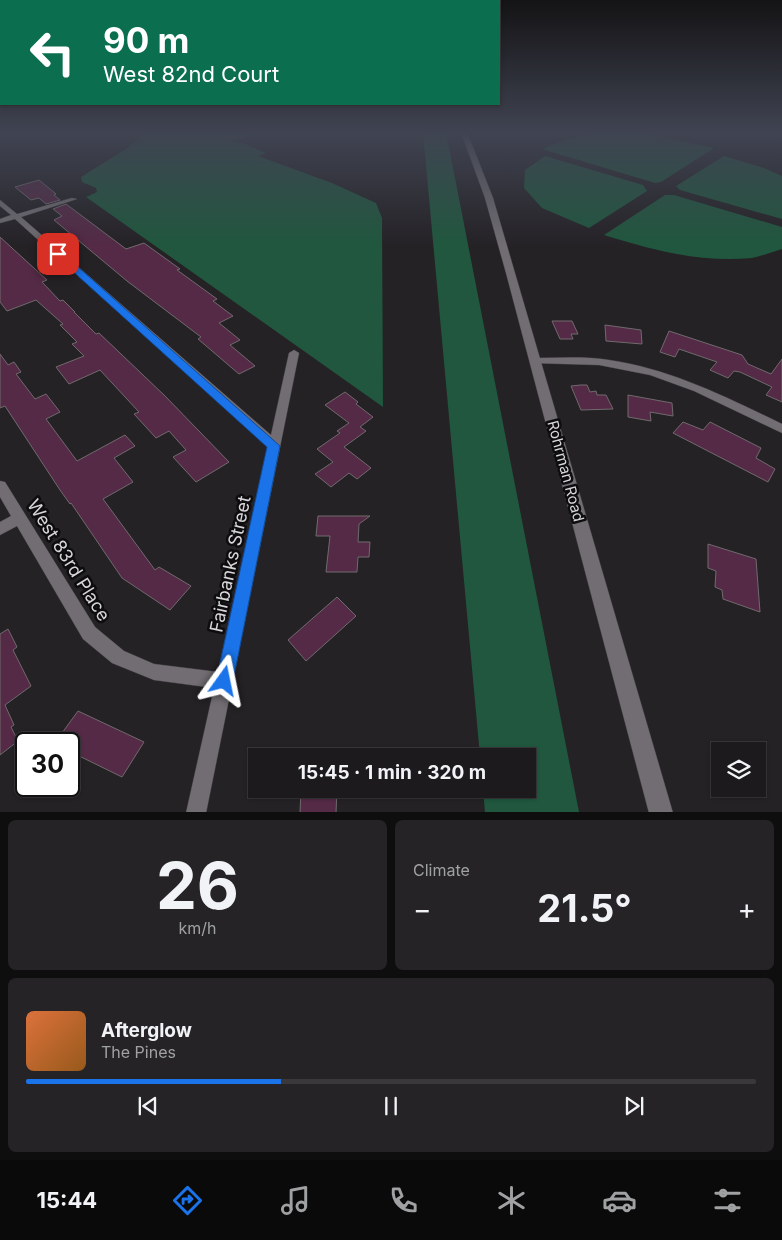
<!DOCTYPE html>
<meta charset="utf-8">
<style>
body{margin:0;font-family:Inter,sans-serif;background:#252325;color:#f1f3f6;height:100vh;display:flex;flex-direction:column;font-size:19px;white-space:nowrap}
*{box-sizing:border-box;margin:0}
p{font-size:16px;color:#a0a1a3}
.icon{flex:none;width:28px;height:28px;fill:none;stroke:currentColor;stroke-width:2;stroke-linecap:round;stroke-linejoin:round}
.map{position:relative;height:812px;overflow:hidden}
.sheet{display:flex;flex-direction:column;gap:8px;padding:8px;background:#0f0e0f;flex:1}
.sheet>*{flex:none}
.banner{position:absolute;left:0px;top:0px;width:500px;height:105px;box-shadow:0 1px 4px #0004,0 0 0 1px #3a383b;background:#0b6e4f;color:#fff;overflow:hidden}
.tools{position:absolute;left:711px;top:742px;display:grid;gap:10px}
.tools a{display:grid;place-items:center;width:55px;height:55px;border-radius:0px;background:#1c1a1c;box-shadow:0 1px 4px #0004,0 0 0 1px #3a383b;font-size:25px}
.speed{position:absolute;left:15px;top:732px;display:flex;gap:10px;font-size:25px;font-weight:700;text-align:center}
.speed>*{display:grid;place-content:center;width:65px;height:65px;border-radius:50%;background:#1c1a1c;box-shadow:0 1px 4px #0004,0 0 0 1px #3a383b;line-height:1}
.speed .limit{border:2px solid #111;border-radius:8px;background:#fff;color:#111}
.pin{position:absolute;display:grid;place-items:center;width:42px;height:42px;color:#fff;margin:-21px;border-radius:10px;box-shadow:0 2px 8px #0006}
.me{position:absolute;width:55px;margin:-28px;rotate:12deg;stroke-linejoin:round;filter:drop-shadow(0 0 4px #0008)}
.turn{display:flex;align-items:center;gap:18px;height:105px;padding:0 20px;font-size:22px}
.turn .icon{width:65px;height:65px;stroke-width:2.5}
.turn b{display:block;font-size:35px;line-height:42px}
.big{font-size:38px;font-weight:700;line-height:1.1}
.sheet .widget{flex:1;display:flex;flex-direction:column;justify-content:center;gap:8px;min-width:0;padding:0 18px;border-radius:8px;background:#252325}
.sheet .dial{align-items:center;gap:0}
.dial b{font-size:65px;line-height:1}
.song{display:flex;align-items:center;gap:15px}
.cover{width:60px;height:60px;border-radius:8px;background:linear-gradient(135deg,hsl(20 70% 55%),hsl(30 70% 35%))}
.played{height:5px;border-radius:2px;background:linear-gradient(90deg,#1a73e8 35%,#3a383b 35%)}
.keys{display:flex;justify-content:space-around;direction:ltr}
.heat{display:flex;justify-content:space-between;align-items:center;font-size:28px;direction:ltr}
.sheet .tiles{flex:1;display:grid;gap:8px;grid-template-columns:1fr 1fr}
.widget:last-child{grid-column:span 2}
.trip{position:absolute;left:248px;top:748px;width:288px;height:50px;border-radius:0px;background:#1c1a1c;box-shadow:0 1px 4px #0004,0 0 0 1px #3a383b;font-weight:700;line-height:50px;text-align:center}
.tab-bar{display:flex;height:80px;justify-content:space-around;align-items:center;background:#0b0a0b;color:#a0a1a3}
.tab-bar .icon{width:35px;height:35px}
.tab-bar .current{color:#1a73e8}
.tab-bar b{font-size:22px;color:#f1f3f6}
.map>svg:first-child{display:block}
.green{fill:#20573e}
.water{fill:#2e7588;stroke:#6192a0}
.building{fill:#542a46;stroke:#706a6d}
.lines{fill:none;stroke-linecap:round;stroke-linejoin:round}
.minor-casing{stroke:#434044;stroke-width:1}
.tertiary-casing{stroke:#434044;stroke-width:1}
.minor{fill:#716d72;fill-rule:evenodd}
.tertiary{fill:#716d72;fill-rule:evenodd}
.route{fill:#1a73e8;stroke:#114b97}
.labels{text-anchor:middle;dominant-baseline:central;stroke-width:5;stroke-linejoin:round;paint-order:stroke}
.street-label{font-size:15px;fill:#d8d6d9;stroke:#0d0c0e}
.near-street-label{font-size:18px;fill:#d8d6d9;stroke:#0d0c0e}
</style>
<div class="map">
<svg width="782" height="813" viewBox="0 0 782 813">
<rect width="100%" height="100%" fill="#252226"/>
<path class="green" d="M149,132H256V134L231,142L243,143L266,153L258,156L332,183L376,203L382,218L383,407L86,197L97,192L96,188L82,182L81,177L129,147L140,136Z
M423,132H446L579,812H485L483,789H526V756H480Z
M607,132L646,134L714,148L661,182L655,183L542,149L571,138Z
M545,156L643,185L647,191L589,228L542,208L524,188L525,170Z
M724,156L764,168L782,176V219L680,190L676,186Z
M665,195H674L782,227V249C772,252 762,256 752,258C701,263 652,250 604,235Z"/>
<path class="water" d="M69,776L72,779L71,787L63,795L39,794L37,786H69Z"/>
<path class="building" d="M39,180L56,194L54,195L60,200L46,204L39,198L31,200L15,187Z
M66,204L126,249L144,243L180,269L177,270L217,299L213,301L233,316L219,323L240,340L230,345L255,366L239,374L198,339L201,337L127,281L54,220L62,216L53,209Z
M0,237L47,280L42,282L60,301L63,300L75,312H74L96,334L99,333L165,396L229,462L196,482L173,457L186,450L169,431L156,438L134,414L139,412L100,370L69,384L56,367L84,356L72,344L77,342L60,325L63,324L36,300L7,311L0,302Z
M552,321H572L578,334H571L573,339H560Z
M605,325L641,330L642,344L606,341Z
M669,331L742,355L748,364L771,374L782,359V402L766,395L772,387L740,372L734,371L728,378L710,370L717,362L679,349L675,357L660,352Z
M0,354L8,365L14,362L21,372L16,374L35,399L46,394L60,412L46,419L77,461L125,435L135,446L114,458L133,482L103,499L155,570L159,567L191,586L170,610L122,578L71,503L70,504L60,490L5,406L0,408Z
M581,385H587L590,392L596,391L597,395H606L613,409L581,410L571,386Z
M345,392L358,402L356,404L373,417L360,427L366,431L344,447L371,468L357,479L349,473L331,487L315,474L333,462L317,449L340,433L337,431L349,423L325,405Z
M628,395L672,403L673,416L650,412L651,421L628,417Z
M683,422L703,430L710,422L761,448L756,458L775,469L768,482L673,433Z
M318,516H370L359,524L358,542H370L369,557H358L357,572H326L330,536H316Z
M708,544L756,559L760,612L723,599L722,590L715,587L716,571L708,568Z
M337,597L356,616L306,661L288,640Z
M8,629L17,647L13,650L31,686L5,705L14,725L11,727L18,741L0,755V634Z
M78,711L144,742L122,777L69,751V744H54Z
M337,789L336,813H300L301,790Z"/>
<g class="lines">
<defs>
<path id="minor" d="M72,198L77,199L21,217L271,435L289,353L294,350L299,353L206,813H186L214,688L154,680L112,663L83,639L17,526L0,535V522L11,516L0,497V481L5,482L95,627L124,651L154,664L218,672L268,447L15,219L0,223V219L11,215L0,206V200L17,214Z
M536,358C560,358 585,356 609,360C671,369 726,397 782,424V433L694,391L650,375L599,365L532,363L531,361L532,359Z"/>
<path id="tertiary" d="M461,132H467L493,198L673,813H649L506,273L485,198Z"/>
</defs>
<use href="#minor" class="minor-casing"/>
<use href="#tertiary" class="tertiary-casing"/>
<use href="#minor" class="minor"/>
<use href="#tertiary" class="tertiary"/>
</g>
<linearGradient id="sky" x2="0" y2="1"><stop stop-color="#141315"/><stop offset="0.54" stop-color="#404452"/><stop offset="1" stop-color="#404452" stop-opacity="0"/></linearGradient>
<rect width="782" height="246" fill="url(#sky)"/>
<path class="route" d="M56,252H61L280,446L233,681L230,687L224,689L218,687L216,681L267,447L56,256Z"/>
<g class="labels">
<g class="street-label">
<text transform="translate(566 471) rotate(75)">Rohrman Road</text>
</g>
<g class="near-street-label">
<text transform="translate(69 560) rotate(58)">West 83rd Place</text>
<text transform="translate(230 564) rotate(-78)">Fairbanks Street</text>
</g>
</g>
</svg>
<div class="tools">
<a><svg class="icon" aria-label="layers" viewBox="0 0 24 24"><path d="M12 4l9 5-9 5-9-5zM3 14l9 5 9-5"/></svg></a>
</div>
<div class="speed"><div class="limit">30</div></div>
<div class="pin" style="left:58px;top:254px;background:#d93025"><svg class="icon" aria-label="arrive" viewBox="0 0 24 24"><path d="M6 21V4h12l-3 4 3 4H6"/></svg></div>
<svg class="me" style="left:224px;top:681px" viewBox="-20 -20 40 40"><path d="M0-17L14 15 0 8-14 15z" fill="#1a73e8" stroke="#fff" stroke-width="4"/></svg>
<div class="trip">15:45 · 1 min · 320 m</div>
<div class="banner">
<div class="turn"><svg class="icon" aria-label="left" viewBox="0 0 24 24"><path d="M17 20v-9H6M10 6l-5 5 5 5"/></svg><div><b>90 m</b>West 82nd Court</div></div>
</div>
</div>
<section class="sheet">
<div class="tiles">
<div class="widget dial"><b>26</b><p>km/h</p></div>
<div class="widget"><p>Climate</p>
<div class="heat"><a>−</a><b class="big">21.5°</b><a>+</a></div>
</div>
<div class="widget">
<div class="song"><i class="cover"></i><div><b>Afterglow</b><p>The Pines</p></div></div>
<div class="played"></div>
<div class="keys"><svg class="icon" aria-label="previous" viewBox="0 0 24 24"><path d="M18 5L8 12l10 7zM5 5v14"/></svg><svg class="icon" aria-label="pause" viewBox="0 0 24 24"><path d="M8 5v14M16 5v14"/></svg><svg class="icon" aria-label="next" viewBox="0 0 24 24"><path d="M6 5l10 7-10 7zM19 5v14"/></svg></div>
</div>
</div>
</section>
<nav class="tab-bar">
<b>15:44</b>
<svg class="icon current" aria-label="directions" viewBox="0 0 24 24"><path d="M12 3l9 9-9 9-9-9zM9 14v-3h6M13 9l2 2-2 2"/></svg>
<svg class="icon" aria-label="music" viewBox="0 0 24 24"><path d="M9 18V5l10-2v13"/><circle cx="6" cy="18" r="3"/><circle cx="16" cy="16" r="3"/></svg>
<svg class="icon" aria-label="phone" viewBox="0 0 24 24"><path d="M5 4h4l2 5-3 2q2 4 5 5l2-3 5 2v4C11 20 4 13 5 4z"/></svg>
<svg class="icon" aria-label="climate" viewBox="0 0 24 24"><path d="M12 3v18M4 7l16 10M4 17L20 7"/></svg>
<svg class="icon" aria-label="car" viewBox="0 0 24 24"><path d="M5 17H2v-5l4-1 3-4h7l3 4 3 1v5h-3M9 17h6M6 11h13"/><circle cx="7" cy="17" r="2"/><circle cx="17" cy="17" r="2"/></svg>
<svg class="icon" aria-label="filters" viewBox="0 0 24 24"><path d="M4 7h16M4 17h16"/><circle cx="9" cy="7" r="2"/><circle cx="15" cy="17" r="2"/></svg>
</nav>
